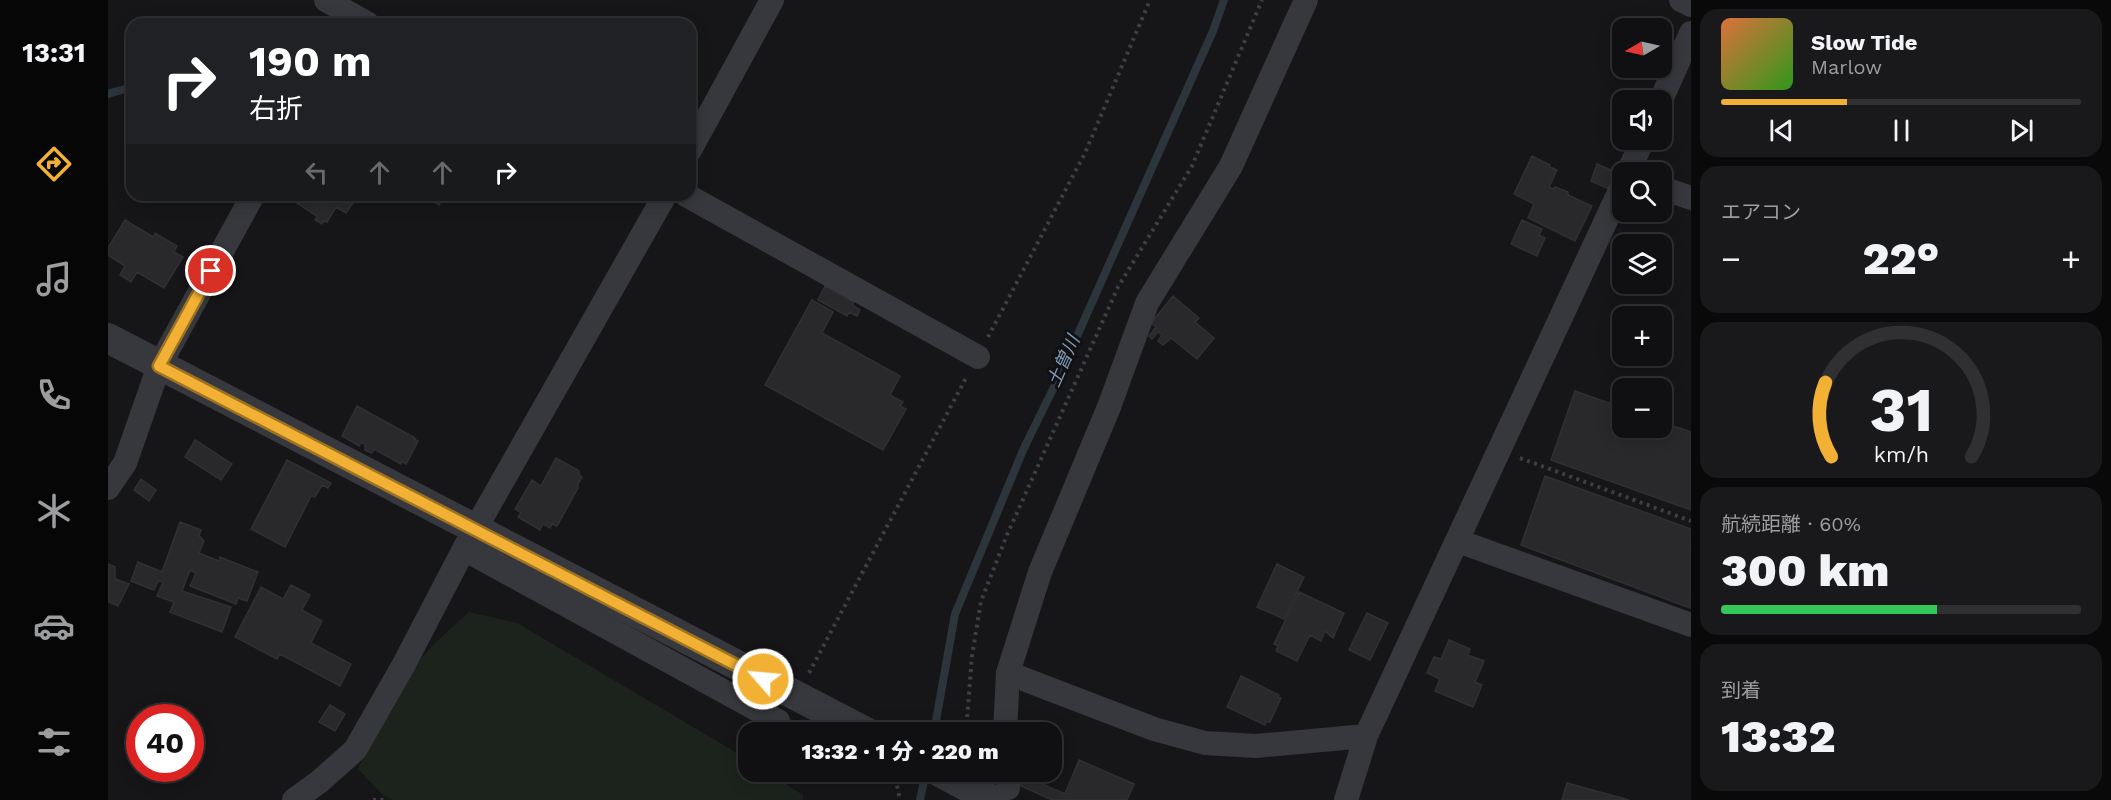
<!DOCTYPE html>
<html lang="ja">
<meta charset="utf-8">
<style>
body{margin:0;font-family:"Work Sans","Noto Sans JP",sans-serif;background:#19191b;color:#f1f3f6;height:100vh;display:flex;flex-direction:column;font-size:22px;white-space:nowrap}
*{box-sizing:border-box;margin:0}
p{font-size:20px;color:#9c9d9f}
.icon{flex:none;width:33px;height:33px;fill:none;stroke:currentColor;stroke-width:2;stroke-linecap:round;stroke-linejoin:round}
.map{position:relative;flex:1;overflow:hidden}
.details{display:flex;flex-direction:column;gap:9px;padding:9px;background:#09090a;width:420px}
.details>*{flex:none}
.banner{position:absolute;left:18px;top:18px;width:570px;height:183px;border-radius:18px;box-shadow:0 3px 15px #0003,0 0 0 2px #303032;background:#202124;color:#fff;overflow:hidden}
.needle{width:39px;rotate:261deg}
.buttons{position:absolute;left:1504px;top:18px;display:grid;gap:12px}
.buttons a{display:grid;place-items:center;width:60px;height:60px;border-radius:12px;background:#101012;box-shadow:0 3px 15px #0003,0 0 0 2px #303032;font-size:30px}
.speed{position:absolute;left:18px;top:704px;display:flex;gap:12px;font-size:30px;font-weight:700;text-align:center}
.speed>*{display:grid;place-content:center;width:78px;height:78px;border-radius:50%;background:#101012;box-shadow:0 3px 15px #0003,0 0 0 2px #303032;line-height:1}
.speed .limit{border:9px solid #d22;background:#fff;color:#111}
.pin{position:absolute;display:grid;place-items:center;width:51px;height:51px;color:#fff;margin:-26px;border:3px solid #fff;border-radius:50%;box-shadow:0 2px 6px #0007}
.me{position:absolute;width:66px;margin:-33px;rotate:297deg;stroke-linejoin:round;filter:drop-shadow(0 0 4px #0008)}
.turn{display:flex;align-items:center;gap:21px;height:126px;padding:0 24px;font-size:27px}
.turn .icon{width:78px;height:78px;stroke-width:2.5}
.turn b{display:block;font-size:42px;line-height:51px}
.lanes{display:flex;align-items:center;height:57px;padding:0 24px;background:#0003;justify-content:center;gap:30px;direction:ltr}
.lanes .off{opacity:.35}
.big{font-size:45px;font-weight:800;line-height:1.1}
.details .card{flex:1;display:flex;flex-direction:column;justify-content:center;gap:9px;min-width:0;padding:0 21px;border-radius:18px;background:#19191b}
.details .dial{align-items:center;gap:0}
.dial svg{height:156px;overflow:visible;fill:none;stroke:#303032;stroke-width:7;stroke-linecap:round;text-anchor:middle}
.dial text{fill:#f1f3f6;stroke:none}
.song{display:flex;align-items:center;gap:18px}
.cover{width:72px;height:72px;border-radius:9px;background:linear-gradient(135deg,hsl(20 70% 55%),hsl(110 70% 35%))}
.played{height:6px;border-radius:3px;background:linear-gradient(90deg,#f2b134 35%,#303032 35%)}
.keys{display:flex;justify-content:space-around;direction:ltr}
.heat{display:flex;justify-content:space-between;align-items:center;font-size:33px;direction:ltr}
.charge{height:9px;border-radius:4px;background:linear-gradient(90deg,#34c759 60%,#303032 0)}
.trip{position:absolute;left:630px;top:722px;width:324px;height:60px;border-radius:18px;background:#101012;box-shadow:0 3px 15px #0003,0 0 0 2px #303032;font-weight:800;line-height:60px;text-align:center}
main{display:flex;flex:1;min-height:0}
.menu{display:flex;flex-direction:column;width:108px;justify-content:space-around;align-items:center;background:#060607;color:#9c9d9f}
.menu .icon{width:42px;height:42px}
.menu .on{color:#f2b134}
.menu b{font-size:27px;color:#f1f3f6}
.map>svg:first-child{display:block}
.green{fill:#1c231d}
.lines{fill:none;stroke-linecap:round;stroke-linejoin:round}
.stream{stroke:#2c353c;stroke-width:8}
.building{fill:#29292c;stroke:#303034;stroke-width:1.5}
.path{stroke:#3d3f44;stroke-width:4;stroke-dasharray:3 4.5;stroke-linecap:butt}
.minor{stroke:#37383d;stroke-width:24}
.tertiary{stroke:#37383d;stroke-width:30}
.route-casing{stroke:#9d7322;stroke-width:15}
.route{stroke:#f2b134;stroke-width:10}
.labels{text-anchor:middle;dominant-baseline:central;stroke-width:6;stroke-linejoin:round;paint-order:stroke}
.water-label{font-size:18px;font-style:italic;fill:#7f9bb3;stroke:#111113}
</style>
<main>
<nav class="menu">
<b>13:31</b>
<svg class="icon on" aria-label="directions" viewBox="0 0 24 24"><path d="M12 3l9 9-9 9-9-9zM9 14v-3h6M13 9l2 2-2 2"/></svg>
<svg class="icon" aria-label="music" viewBox="0 0 24 24"><path d="M9 18V5l10-2v13"/><circle cx="6" cy="18" r="3"/><circle cx="16" cy="16" r="3"/></svg>
<svg class="icon" aria-label="phone" viewBox="0 0 24 24"><path d="M5 4h4l2 5-3 2q2 4 5 5l2-3 5 2v4C11 20 4 13 5 4z"/></svg>
<svg class="icon" aria-label="climate" viewBox="0 0 24 24"><path d="M12 3v18M4 7l16 10M4 17L20 7"/></svg>
<svg class="icon" aria-label="car" viewBox="0 0 24 24"><path d="M5 17H2v-5l4-1 3-4h7l3 4 3 1v5h-3M9 17h6M6 11h13"/><circle cx="7" cy="17" r="2"/><circle cx="17" cy="17" r="2"/></svg>
<svg class="icon" aria-label="filters" viewBox="0 0 24 24"><path d="M4 7h16M4 17h16"/><circle cx="9" cy="7" r="2"/><circle cx="15" cy="17" r="2"/></svg>
</nav>
<div class="map">
<svg width="1583" height="800" viewBox="0 0 1583 800">
<rect width="100%" height="100%" fill="#161618"/>
<path class="green" d="M361,612L409,623L624,750L640,761V771H657L695,795V800H285L275,795L250,769L293,681L328,642Z"/>
<g class="lines">
<path class="stream" d="M225,24H226
M0,94L24,87
M826,732L847,614L916,448L949,381L1105,31L1116,0
M812,800L818,771"/>
</g>
<path class="building" d="M1424,156L1442,165V167L1449,170L1441,187L1446,189L1447,187L1460,192V195L1484,206L1467,241L1420,218L1426,204L1406,194Z
M1489,164L1507,172L1501,189L1483,181Z
M170,195H234L245,203L238,213L228,207L219,222L216,221L214,224L207,220L209,216L183,199L181,201Z
M315,195H337L331,205Z
M17,220L45,237L47,233L69,246L66,252L75,257L56,288L29,272L23,282L12,275L17,266L0,255V248Z
M1414,220L1434,229L1431,235L1437,238L1429,256L1403,244Z
M717,286L746,302L744,305L752,310L749,316L741,312L739,316L710,300Z
M1065,296L1091,318L1087,322L1106,338L1089,359L1063,338L1055,345L1050,341L1054,335L1050,332L1044,339L1041,336L1048,327L1043,323Z
M704,300L725,312L714,333L792,376L782,395L795,402L792,406L798,409L775,450L657,385Z
M1467,391L1515,408V428H1554V422L1583,432V510L1443,460Z
M249,406L307,438L306,439L310,441L298,464L294,461L293,464L266,449L264,453L257,450V444L253,442L251,446L234,436Z
M87,440L124,464L113,480L77,457Z
M448,458L471,471V475L474,477L470,484V488L449,526L444,524L442,528L435,524L432,530L410,517L413,513L407,509L424,480L433,486Z
M179,460L223,483L220,488L214,485L207,497L203,496L177,547L143,529Z
M1437,476L1583,529L1582,608L1413,545Z
M33,479L48,490L41,501L26,490Z
M72,522L93,530L91,536L96,541L91,553L111,561L112,557L150,572L139,601L130,598L128,604L82,586L88,573L82,570L74,591L123,607L114,632L62,612L66,602L49,596L55,582L50,581L46,590L23,581L30,562L54,572Z
M0,564L7,567V579L21,584L10,606L0,602Z
M1169,564L1196,577L1176,619L1149,607Z
M183,585L202,595L194,610L214,621L203,643L243,664L232,686L172,654L169,659L127,637L153,587L175,599Z
M1191,592L1236,613L1225,638L1217,631L1213,641L1202,635L1189,661L1168,651L1170,646L1166,644Z
M1259,613L1280,623L1262,660L1241,650Z
M1341,640L1362,649L1360,655L1376,661L1367,682L1374,685L1365,707L1327,691L1332,679L1319,673L1326,657L1333,659Z
M1133,676L1171,695L1170,697L1173,698L1162,722H1158L1157,725L1119,707Z
M222,705L237,714L227,731L211,722Z
M971,760L1026,784L1019,800H944L913,786L918,777L957,794Z
M1459,783L1521,800H1454Z"/>
<g class="lines">
<path class="path" d="M880,337L977,153L1042,0
M1412,458L1583,521
M701,673L858,378
M858,732L864,656L873,601L899,535L1010,287L1084,166L1154,0
M786,771L792,800
M265,800H277"/>
<path class="minor" d="M218,0L260,24
M1198,0L1123,166L1039,303L1001,407L932,572L900,673L1046,729L1097,743L1148,746L1258,736
M1573,0L1583,5
M1553,100L1583,33
M582,150L664,0
M1520,172L1535,140
M1554,188L1583,198
M578,195L870,357
M0,488L17,463L51,366L145,195
M1350,541L1583,625
M356,549L670,721
M897,732L900,673
M900,788L902,771
M186,800L211,782L247,750L295,666L356,549L557,195
M1238,800L1258,736L1515,184"/>
<path class="tertiary" d="M0,338L758,732
M830,771L884,800"/>
</g>
<g class="lines">
<defs>
<path id="route" d="M103,271L51,366L655,679"/>
</defs>
<use href="#route" class="route-casing"/>
<use href="#route" class="route"/>
</g>
<g class="labels">
<g class="water-label">
<text transform="translate(955 361) rotate(-66)">土曽川</text>
</g>
</g>
</svg>
<div class="buttons">
<a><svg class="needle" viewBox="-14 -14 28 28"><path d="M0-13l5 13h-10z" fill="#e53935"/><path d="M0 13l5-13h-10z" fill="#9c9d9f"/></svg></a>
<a><svg class="icon" aria-label="sound" viewBox="0 0 24 24"><path d="M4 9h4l5-4v14l-5-4H4zM17 9q2 3 0 6"/></svg></a>
<a><svg class="icon" aria-label="search" viewBox="0 0 24 24"><circle cx="10" cy="10" r="6"/><path d="M15 15l6 6"/></svg></a>
<a><svg class="icon" aria-label="layers" viewBox="0 0 24 24"><path d="M12 4l9 5-9 5-9-5zM3 14l9 5 9-5"/></svg></a>
<a>+</a>
<a>−</a>
</div>
<div class="speed"><div class="limit">40</div></div>
<div class="pin" style="left:103px;top:271px;background:#d93025"><svg class="icon" aria-label="arrive" viewBox="0 0 24 24"><path d="M6 21V4h12l-3 4 3 4H6"/></svg></div>
<svg class="me" style="left:655px;top:679px" viewBox="-20 -20 40 40"><circle r="17" fill="#f2b134" stroke="#fff" stroke-width="3"/><path d="M0-11L8 9 0 5-8 9z" fill="#fff"/></svg>
<div class="trip">13:32 · 1 分 · 220 m</div>
<div class="banner">
<div class="turn"><svg class="icon" aria-label="right" viewBox="0 0 24 24"><path d="M7 20v-9h11M14 6l5 5-5 5"/></svg><div><b>190 m</b>右折</div></div>
<div class="lanes"><svg class="icon off" aria-label="left" viewBox="0 0 24 24"><path d="M17 20v-9H6M10 6l-5 5 5 5"/></svg><svg class="icon off" aria-label="ahead" viewBox="0 0 24 24"><path d="M12 20V5M6 11l6-6 6 6"/></svg><svg class="icon off" aria-label="ahead" viewBox="0 0 24 24"><path d="M12 20V5M6 11l6-6 6 6"/></svg><svg class="icon" aria-label="right" viewBox="0 0 24 24"><path d="M7 20v-9h11M14 6l5 5-5 5"/></svg></div>
</div>
</div>
<section class="details">
<div class="card">
<div class="song"><i class="cover"></i><div><b>Slow Tide</b><p>Marlow</p></div></div>
<div class="played"></div>
<div class="keys"><svg class="icon" aria-label="previous" viewBox="0 0 24 24"><path d="M18 5L8 12l10 7zM5 5v14"/></svg><svg class="icon" aria-label="pause" viewBox="0 0 24 24"><path d="M8 5v14M16 5v14"/></svg><svg class="icon" aria-label="next" viewBox="0 0 24 24"><path d="M6 5l10 7-10 7zM19 5v14"/></svg></div>
</div>
<div class="card"><p>エアコン</p>
<div class="heat"><a>−</a><b class="big">22°</b><a>+</a></div>
</div>
<div class="card dial"><svg viewBox="0 0 100 80">
<path d="M14 69A42 42 0 1 1 86 69"/>
<path d="M14 69A42 42 0 0 1 11 31" stroke="#f2b134"/>
<text x="50" y="56" font-size="32" font-weight="700">31</text>
<text x="50" y="72" font-size="11">km/h</text>
</svg></div>
<div class="card"><p>航続距離 · 60%</p><b class="big">300 km</b><div class="charge"></div></div>
<div class="card"><p>到着</p><b class="big">13:32</b></div>
</section>
</main>
